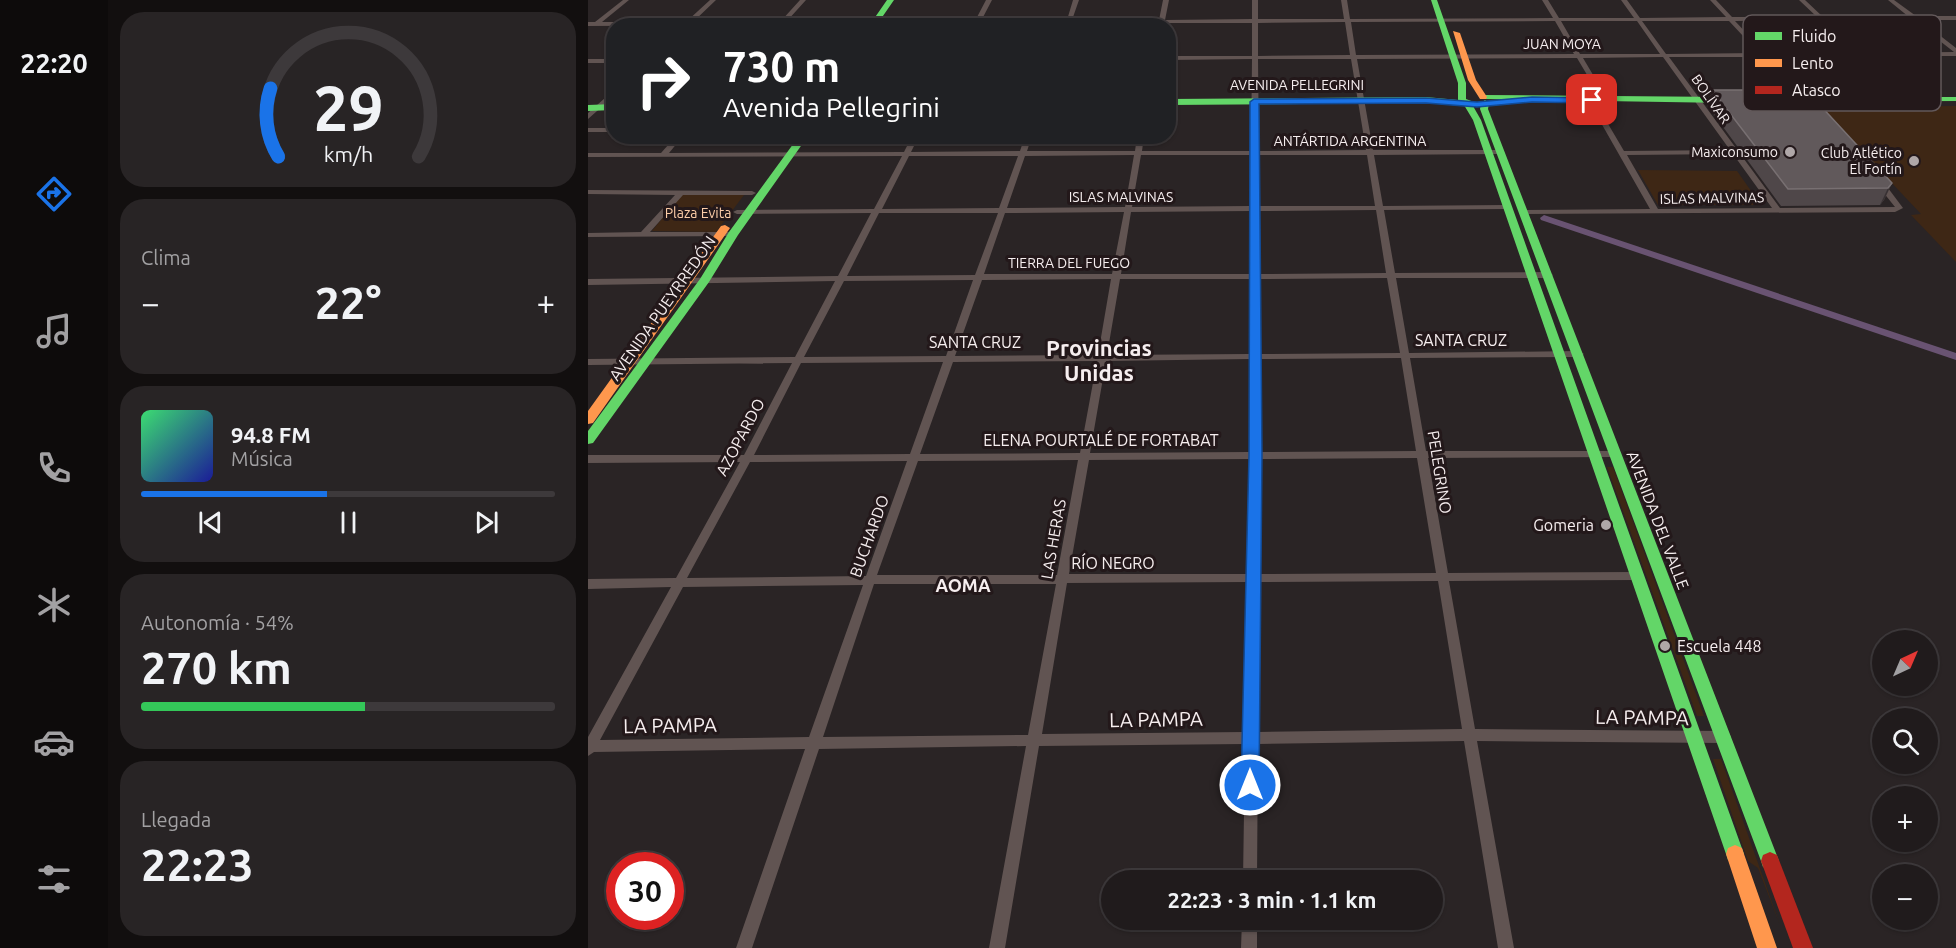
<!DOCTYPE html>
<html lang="es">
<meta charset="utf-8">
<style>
body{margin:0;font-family:Ubuntu,sans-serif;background:#282425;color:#f1f3f6;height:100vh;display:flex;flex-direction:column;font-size:22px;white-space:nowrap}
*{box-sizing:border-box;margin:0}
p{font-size:20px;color:#a2a1a3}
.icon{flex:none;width:33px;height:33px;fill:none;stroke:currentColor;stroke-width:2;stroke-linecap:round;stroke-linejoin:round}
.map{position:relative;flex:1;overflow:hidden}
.side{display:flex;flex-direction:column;gap:12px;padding:12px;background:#120f0f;width:480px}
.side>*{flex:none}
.hud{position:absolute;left:18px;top:18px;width:570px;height:126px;border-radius:24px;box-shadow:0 2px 4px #0004,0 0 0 2px #3d393b;background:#202124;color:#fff;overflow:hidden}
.needle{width:39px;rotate:44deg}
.tools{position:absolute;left:1284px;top:630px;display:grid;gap:12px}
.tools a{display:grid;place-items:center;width:66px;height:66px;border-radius:50%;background:#201b1c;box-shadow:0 2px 4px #0004,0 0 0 2px #3d393b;font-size:30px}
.speed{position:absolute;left:18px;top:852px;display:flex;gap:12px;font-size:30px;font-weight:700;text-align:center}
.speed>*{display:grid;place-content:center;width:78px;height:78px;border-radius:50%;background:#201b1c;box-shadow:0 2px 4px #0004,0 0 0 2px #3d393b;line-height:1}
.speed .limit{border:9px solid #d22;background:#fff;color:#111}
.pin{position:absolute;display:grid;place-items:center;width:51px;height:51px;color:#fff;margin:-26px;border-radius:12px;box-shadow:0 3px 9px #0006}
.me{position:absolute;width:66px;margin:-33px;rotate:0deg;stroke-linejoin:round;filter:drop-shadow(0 0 4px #0008)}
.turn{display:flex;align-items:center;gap:21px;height:126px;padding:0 18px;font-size:27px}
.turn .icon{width:78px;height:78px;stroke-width:2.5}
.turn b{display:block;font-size:42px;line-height:51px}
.big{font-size:45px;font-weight:700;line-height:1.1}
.side .widget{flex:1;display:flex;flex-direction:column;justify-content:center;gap:9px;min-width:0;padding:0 21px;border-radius:24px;background:#282425}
.side .dial{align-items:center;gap:0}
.dial svg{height:156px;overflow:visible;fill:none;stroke:#3d393b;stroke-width:7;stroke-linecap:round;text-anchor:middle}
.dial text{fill:#f1f3f6;stroke:none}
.song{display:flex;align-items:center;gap:18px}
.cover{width:72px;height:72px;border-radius:9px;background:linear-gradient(135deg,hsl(140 70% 55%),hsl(240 70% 35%))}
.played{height:6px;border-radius:3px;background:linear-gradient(90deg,#1a73e8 45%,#3d393b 45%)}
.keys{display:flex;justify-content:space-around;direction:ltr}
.heat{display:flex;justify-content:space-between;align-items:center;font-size:33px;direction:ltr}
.charge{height:9px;border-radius:4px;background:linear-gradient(90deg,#34c759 54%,#3d393b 0)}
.trip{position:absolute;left:513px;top:870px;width:342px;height:60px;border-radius:30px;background:#201b1c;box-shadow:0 2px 4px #0004,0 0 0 2px #3d393b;font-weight:700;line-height:60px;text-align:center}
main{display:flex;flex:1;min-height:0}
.dock{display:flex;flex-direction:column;width:108px;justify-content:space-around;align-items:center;background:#0d0b0b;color:#a2a1a3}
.dock .icon{width:42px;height:42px}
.dock .on{color:#1a73e8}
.dock b{font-size:27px;color:#f1f3f6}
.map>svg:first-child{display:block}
.green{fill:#3e2715}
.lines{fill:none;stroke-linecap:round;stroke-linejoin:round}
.canal{fill:#695372;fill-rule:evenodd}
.street{fill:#615452;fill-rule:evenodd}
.fast{fill:#63d668;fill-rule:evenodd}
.slow{fill:#ff974d;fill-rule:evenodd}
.jam{fill:#b3261e;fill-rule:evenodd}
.wall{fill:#4f4749}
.shaded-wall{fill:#383133}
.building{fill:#61595b;stroke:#787072;stroke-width:1.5}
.route{fill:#1a73e8;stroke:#114b97;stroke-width:1.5}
.poi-dot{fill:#afa7a8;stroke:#23181a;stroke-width:2}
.labels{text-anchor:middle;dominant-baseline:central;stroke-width:6;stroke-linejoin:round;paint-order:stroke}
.far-street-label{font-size:14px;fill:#f6eeef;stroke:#23181a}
.far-poi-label{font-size:14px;fill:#f6eeef;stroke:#23181a;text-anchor:end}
.far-park-label{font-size:14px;fill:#fdcda8;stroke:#23181a}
.street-label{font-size:16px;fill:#f6eeef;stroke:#23181a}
.poi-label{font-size:16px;fill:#f6eeef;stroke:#23181a;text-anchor:end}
.neighbourhood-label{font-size:18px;font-weight:bold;fill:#f6eeef;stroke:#23181a}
.near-street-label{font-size:20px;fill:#f6eeef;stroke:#23181a}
.district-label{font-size:22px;font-weight:bold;fill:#f6eeef;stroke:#23181a}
.key{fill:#23181a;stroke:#62585a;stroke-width:1.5}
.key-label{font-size:16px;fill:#f6eeef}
</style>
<main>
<nav class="dock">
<b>22:20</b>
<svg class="icon on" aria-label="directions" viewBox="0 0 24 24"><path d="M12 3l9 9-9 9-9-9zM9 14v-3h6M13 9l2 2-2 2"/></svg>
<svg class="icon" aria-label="music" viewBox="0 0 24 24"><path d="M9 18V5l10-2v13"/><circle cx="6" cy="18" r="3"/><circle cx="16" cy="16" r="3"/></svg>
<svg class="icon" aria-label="phone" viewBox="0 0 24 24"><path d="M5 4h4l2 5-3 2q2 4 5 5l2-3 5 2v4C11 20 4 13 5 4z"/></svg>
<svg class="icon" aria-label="climate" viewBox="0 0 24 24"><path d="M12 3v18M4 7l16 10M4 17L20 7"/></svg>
<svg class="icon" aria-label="car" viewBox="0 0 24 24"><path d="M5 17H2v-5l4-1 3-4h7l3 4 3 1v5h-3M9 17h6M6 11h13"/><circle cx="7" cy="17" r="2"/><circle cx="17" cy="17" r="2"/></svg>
<svg class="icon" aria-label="filters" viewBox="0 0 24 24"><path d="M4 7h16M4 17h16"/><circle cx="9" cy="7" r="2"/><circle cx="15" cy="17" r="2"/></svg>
</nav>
<section class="side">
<div class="widget dial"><svg viewBox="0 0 100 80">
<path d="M14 69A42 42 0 1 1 86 69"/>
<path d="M14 69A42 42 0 0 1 10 34" stroke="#1a73e8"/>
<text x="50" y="56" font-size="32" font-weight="700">29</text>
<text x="50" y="72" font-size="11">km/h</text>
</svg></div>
<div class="widget"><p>Clima</p>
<div class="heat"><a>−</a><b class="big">22°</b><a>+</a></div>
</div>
<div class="widget">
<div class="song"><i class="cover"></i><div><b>94.8 FM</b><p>Música</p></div></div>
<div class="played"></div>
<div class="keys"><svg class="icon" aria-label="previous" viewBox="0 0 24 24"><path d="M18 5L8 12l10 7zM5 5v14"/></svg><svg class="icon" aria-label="pause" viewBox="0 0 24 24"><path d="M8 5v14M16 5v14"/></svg><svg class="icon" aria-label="next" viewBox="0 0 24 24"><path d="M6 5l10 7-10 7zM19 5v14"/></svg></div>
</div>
<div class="widget"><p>Autonomía · 54%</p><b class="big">270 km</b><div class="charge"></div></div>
<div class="widget"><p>Llegada</p><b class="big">22:23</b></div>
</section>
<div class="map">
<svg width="1368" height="948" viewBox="0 0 1368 948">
<rect width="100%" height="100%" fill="#2a2425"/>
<path class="green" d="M1368,106V262L1323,215L1333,214L1232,107Z
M1050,170L1149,171L1173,205H1070Z
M93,195H156L128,232L64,231Z
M1019,467H1025L1116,716H1109Z
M1125,759H1133L1192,925L1170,868L1160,861Z"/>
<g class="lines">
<path class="canal" d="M956,215L1368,353V360L953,220L952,218Z"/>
<path class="street" d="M35,0H41L14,22H98L122,0H128L105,22L193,21L212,0H218L199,21H387L398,0H404L393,21L479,20L485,0H491L484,20H571L575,0H581L577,20L664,19V0H670V19H756L753,0H759L762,19L965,18L954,0H960L971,18H1046L1033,0H1039L1052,18L1138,17L1122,0H1128L1144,17H1229L1211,0H1217L1235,17H1321L1300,0H1306L1328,16H1368V20H1332L1368,48V56H1278L1322,98L1323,99L1320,101L1271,56L1180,57L1218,98L1219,99L1216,101L1174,57H1081L1192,208L1307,207L1287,182L1291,180H1294L1315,208L1307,212L936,214L932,212L936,210L1062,209L1000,100L1001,99L1006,100L1036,151L1142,150L1075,57L995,58L1020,100L1017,102L1014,100L989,58L769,59L785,150H911L915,152L911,154L786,155L795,206L918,205L922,207L918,209L796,210L807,273L961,272L965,275L961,278H808L821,353L991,351L996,354L991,357L822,358L838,451H1027L1032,454L1027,457L840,458L860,573L1049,572L1053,573L1055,576L1053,579L1049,580L861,581L887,729L1136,731L1141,733L1143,737L1141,741L1136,743L889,741L926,948H910L876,741L670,744L669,880H655L657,744L451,746L417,948H401L438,746L231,749L164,948H148L217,749L6,752L0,756V737L83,587L0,589V579L88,578L152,462L0,463V455H156L204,363L0,365V359L207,357L247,281L0,285V279L250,276L283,213L149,214L145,212L149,210L286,209L314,156L0,157V153H73L88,136H95L81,153L316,152L324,136H331L323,152L432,151L437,136H444L439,151H547L549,136H556L554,151H663L664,59L580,60V56H664V23H576V26H570L571,23L483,24L482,26H478V24H391L390,26H384L385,24L0,26V22H7ZM1232,20L1267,53H1177L1147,21ZM1239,20H1325L1366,52L1274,53ZM967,21L986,54L768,55L763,22ZM973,21H1049L1072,54H992ZM1054,21H1141L1171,53L1078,54ZM757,22L762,55L670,56V23ZM670,59H763L778,150L671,151ZM1145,154L1184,208L1070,209L1039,155ZM546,155L537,207L419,208L437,156ZM553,155H663V206L544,207ZM671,155H779L787,206H671ZM321,156H430L411,208L294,209ZM788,210L798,273L671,274V211ZM663,211V274H533L543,212ZM536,212L524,274H396L417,213ZM291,213H410L387,275L259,276ZM799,278L812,353L672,354L671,279ZM523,279L510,355L367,356L394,280ZM532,279H663L662,354L519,355ZM385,280L358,356L216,357L256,281ZM813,358L828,451L672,452V359ZM662,359V452L502,453L518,361ZM509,361L492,453L332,454L365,362ZM355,362L322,454L166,455L213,363ZM829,458L848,573L671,574L672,459ZM662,459L660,574H481L501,460ZM490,460L469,575H289L330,461ZM319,461L278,576L99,578L162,462ZM850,581L874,729L670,732L671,582ZM660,582L657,732L454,734L479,583ZM286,584H468L440,735L235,737ZM275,585L221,737L12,740L95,587Z
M0,59H26V63H0Z
M26,90V96L0,119V113Z
M0,128H26V132H0Z
M0,190L164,191L168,193L164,195H95L62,232H141L145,234L144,236L0,237V233L53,232L87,195L0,194Z
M654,920H669V948H653Z"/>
<path class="fast" d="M299,0H306L288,26H281Z
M843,0H849L878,83V99L886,102L885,106L893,120L1156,854L1154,860L1147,863L1140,860L1138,854L885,120L876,105L838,103L580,105V99L838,97L870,100V83Z
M894,95L1140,97L1144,100L1140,103L897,99H894Z
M1209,97H1368V101L1206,102V98Z
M897,100L901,103L900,109L1191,861L1189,867L1182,870L1175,867L1173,861L892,109L893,103Z
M26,104V110L0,111V105Z
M211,136H220L150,235L121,282L5,443L0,444V431L112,279L141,232Z"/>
<path class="slow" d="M865,31L872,33L888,80L899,97L898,99H892L880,80Z
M137,225L142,228L5,423L0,424V411L133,226Z
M1147,845L1154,848L1156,854L1189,948H1169L1138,854L1140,848Z"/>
<path class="jam" d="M1182,852L1189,855L1225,948H1205L1173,861L1175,855Z"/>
</g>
<path class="wall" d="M1124,90L1304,183L1296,200L1292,205L1193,206L1119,105Z"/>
<path class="shaded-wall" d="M1304,183L1296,200L1292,205L1300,188Z"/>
<path class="building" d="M1124,90H1218L1304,183L1300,188L1200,189Z"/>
<path class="route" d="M944,97L1004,98L1008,100L1004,103L944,102L889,107L838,103L671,104L674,455L671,785L669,790L662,793L656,790L653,785L661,455L662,102L666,99L838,98L889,102Z"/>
<g class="poi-dot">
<circle cx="1202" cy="152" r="6"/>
<circle cx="1326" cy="161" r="6"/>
<circle cx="1018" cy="525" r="6"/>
<circle cx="1077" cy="646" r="6"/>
</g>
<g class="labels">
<g class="far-street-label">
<text x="974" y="44">JUAN MOYA</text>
<text x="709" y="85">AVENIDA PELLEGRINI</text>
<text transform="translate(1123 99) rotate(55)">BOLÍVAR</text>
<text x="762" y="141">ANTÁRTIDA ARGENTINA</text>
<text x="533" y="197">ISLAS MALVINAS</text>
<text transform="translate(1124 198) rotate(-1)">ISLAS MALVINAS</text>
<text x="481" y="263">TIERRA DEL FUEGO</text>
</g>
<g class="far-poi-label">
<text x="1190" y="152">Maxiconsumo</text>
<text x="1314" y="153">Club Atlético<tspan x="1314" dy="16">El Fortín</tspan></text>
</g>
<g class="far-park-label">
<text x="110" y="213">Plaza Evita</text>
</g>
<g class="street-label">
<text transform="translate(74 308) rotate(-55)">AVENIDA PUEYRREDÓN</text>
<text x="873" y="340">SANTA CRUZ</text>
<text x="387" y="342">SANTA CRUZ</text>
<text transform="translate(152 437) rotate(-62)">AZOPARDO</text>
<text x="513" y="440">ELENA POURTALÉ DE FORTABAT</text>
<text transform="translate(852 472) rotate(81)">PELEGRINO</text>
<text transform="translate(1070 520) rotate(69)">AVENIDA DEL VALLE</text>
<text transform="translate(281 536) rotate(-70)">BUCHARDO</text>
<text transform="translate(465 539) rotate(-80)">LAS HERAS</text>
<text x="525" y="563">RÍO NEGRO</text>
</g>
<g class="poi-label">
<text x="1006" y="525">Gomeria</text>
<text x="1089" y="646" text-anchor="start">Escuela 448</text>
</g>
<g class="neighbourhood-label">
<text x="375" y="585">AOMA</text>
</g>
<g class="near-street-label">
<text transform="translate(1054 717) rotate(1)">LA PAMPA</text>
<text transform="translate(568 719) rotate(-1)">LA PAMPA</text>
<text transform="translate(82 725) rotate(-1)">LA PAMPA</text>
</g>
<g class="district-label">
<text x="511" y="347">Provincias<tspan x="511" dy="25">Unidas</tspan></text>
</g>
</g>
<rect x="1155" y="15" width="198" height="96" rx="9" class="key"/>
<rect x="1167" y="32" width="27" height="8" fill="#63d668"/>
<rect x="1167" y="59" width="27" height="8" fill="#ff974d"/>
<rect x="1167" y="86" width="27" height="8" fill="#b3261e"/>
<g class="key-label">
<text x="1204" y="42">Fluido</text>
<text x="1204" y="69">Lento</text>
<text x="1204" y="96">Atasco</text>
</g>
</svg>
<div class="tools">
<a><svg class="needle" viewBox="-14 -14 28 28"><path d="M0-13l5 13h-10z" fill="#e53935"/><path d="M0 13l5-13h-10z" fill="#a2a1a3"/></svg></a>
<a><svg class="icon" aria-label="search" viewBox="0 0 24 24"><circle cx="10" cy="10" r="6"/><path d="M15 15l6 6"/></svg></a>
<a>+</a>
<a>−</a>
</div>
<div class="speed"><div class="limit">30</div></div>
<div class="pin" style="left:1004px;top:100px;background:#d93025"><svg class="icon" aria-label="arrive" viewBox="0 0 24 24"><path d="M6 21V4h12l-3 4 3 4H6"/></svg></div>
<svg class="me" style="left:662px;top:785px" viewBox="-20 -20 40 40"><circle r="17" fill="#1a73e8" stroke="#fff" stroke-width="3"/><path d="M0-11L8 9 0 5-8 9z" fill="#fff"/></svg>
<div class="trip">22:23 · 3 min · 1.1 km</div>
<div class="hud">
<div class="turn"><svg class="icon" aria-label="right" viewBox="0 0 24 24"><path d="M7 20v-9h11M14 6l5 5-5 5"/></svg><div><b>730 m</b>Avenida Pellegrini</div></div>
</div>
</div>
</main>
